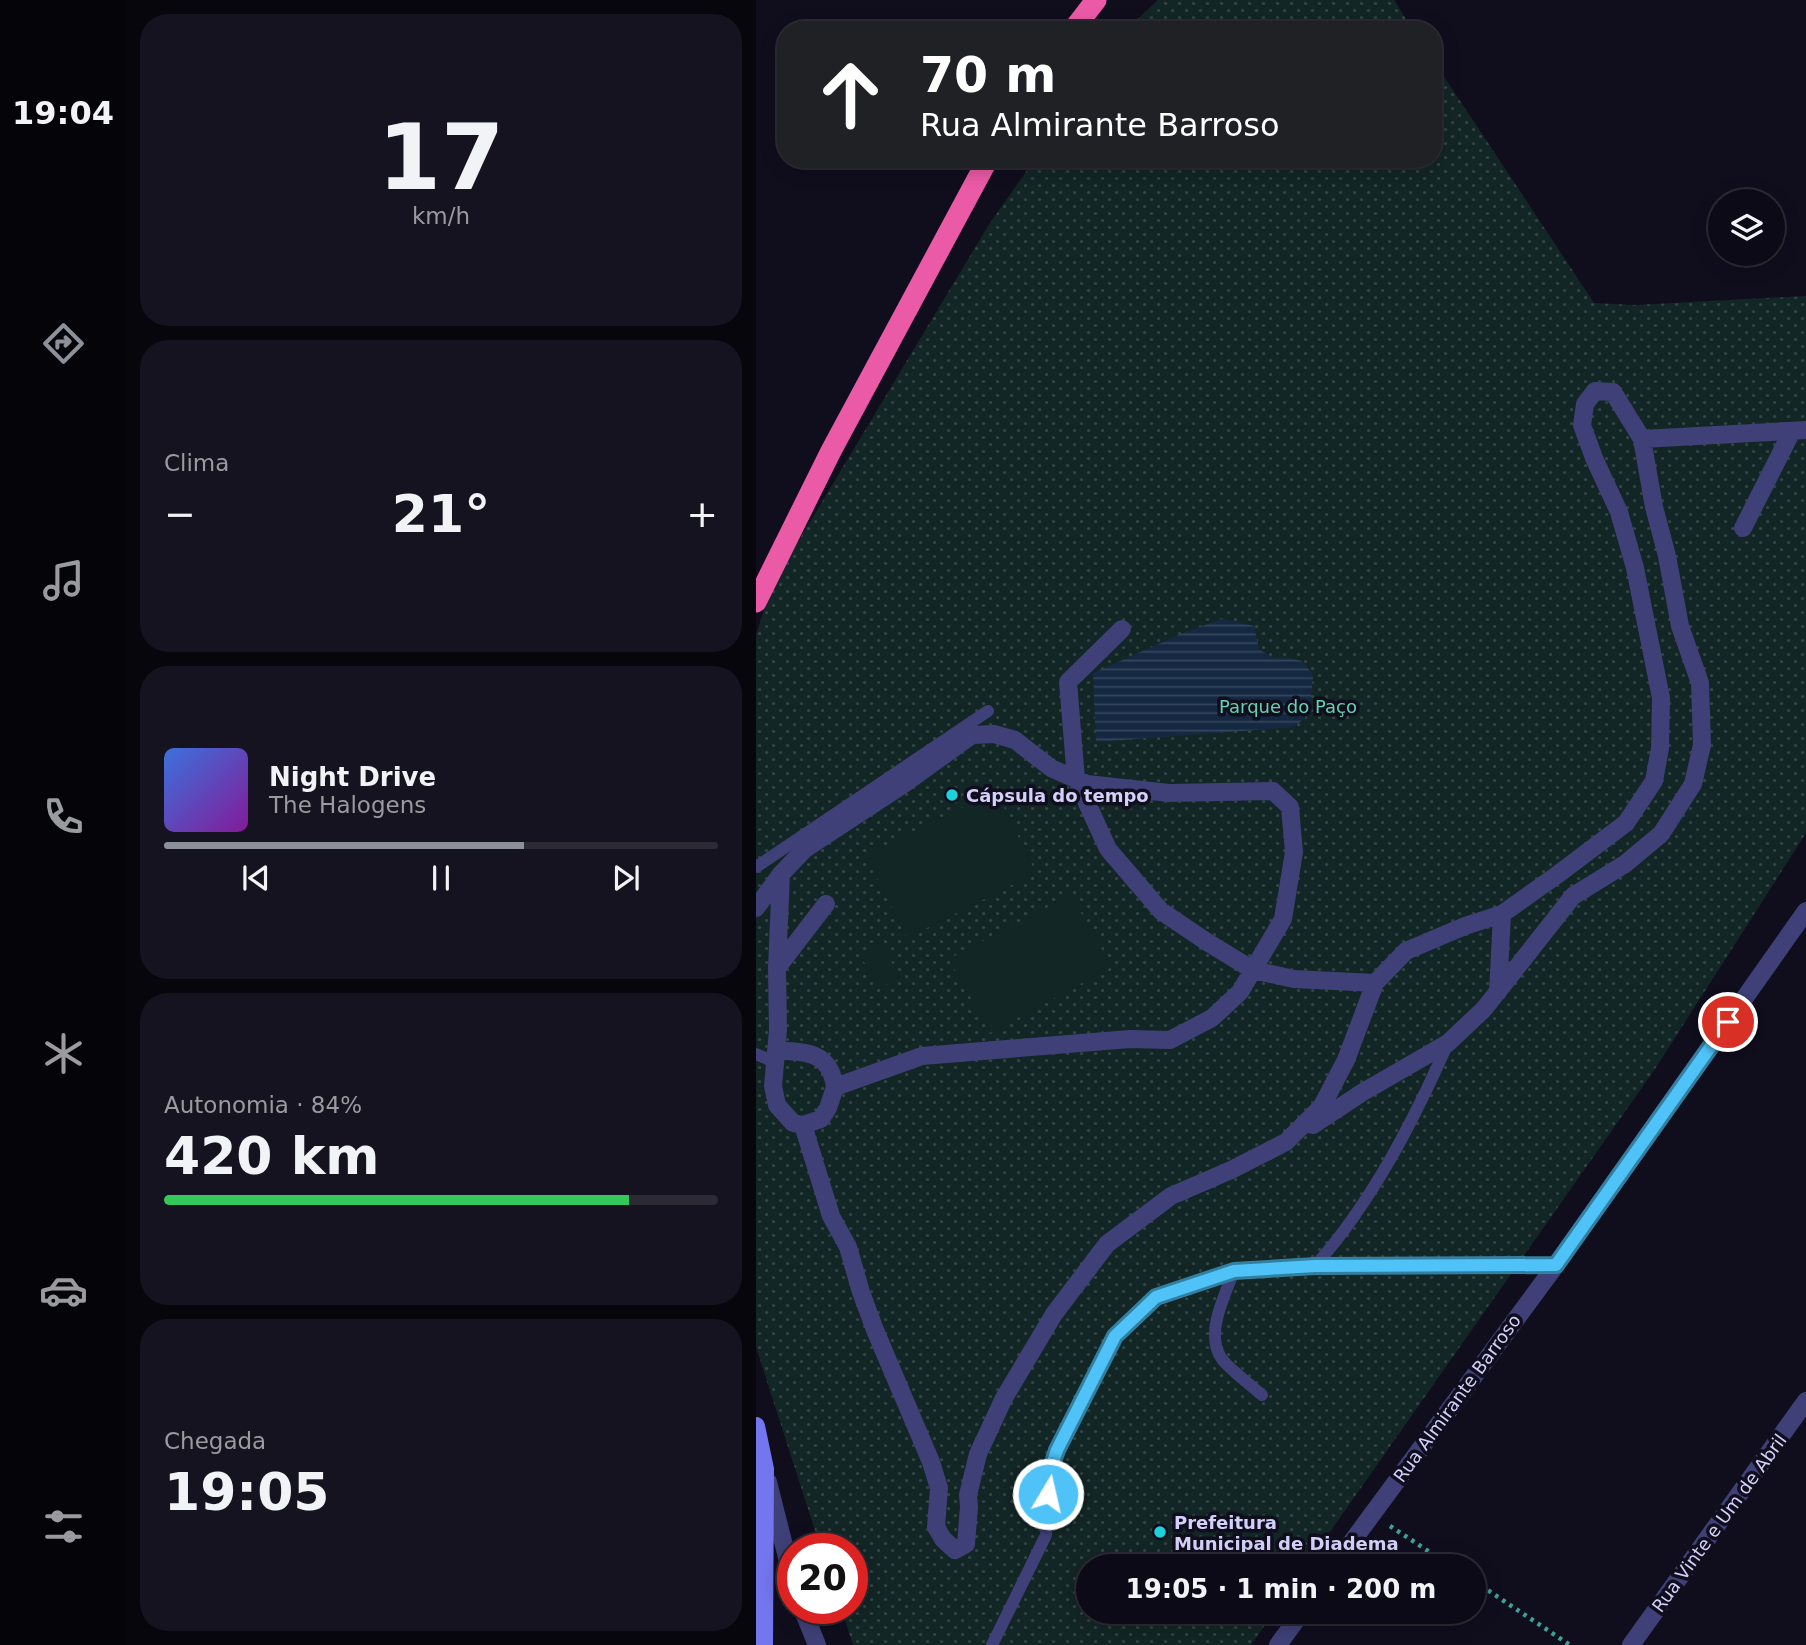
<!DOCTYPE html>
<html lang="pt">
<meta charset="utf-8">
<style>
body{margin:0;font-family:"DejaVu Sans",sans-serif;background:#15131f;color:#f1f3f6;height:100vh;display:flex;flex-direction:column;font-size:26px;white-space:nowrap}
*{box-sizing:border-box;margin:0}
p{font-size:23px;color:#9a9aa1}
.icon{flex:none;width:38px;height:38px;fill:none;stroke:currentColor;stroke-width:2;stroke-linecap:round;stroke-linejoin:round}
.map{position:relative;flex:1;overflow:hidden}
.drawer{display:flex;flex-direction:column;gap:14px;padding:14px;background:#07060c;width:630px}
.drawer>*{flex:none}
.guide{position:absolute;left:21px;top:21px;width:665px;height:147px;border-radius:28px;box-shadow:0 4px 18px #0003,0 0 0 2px #2c2b35;background:#202124;color:#fff;overflow:hidden}
.fabs{position:absolute;left:952px;top:189px;display:grid;gap:14px}
.fabs a{display:grid;place-items:center;width:77px;height:77px;border-radius:50%;background:#0c0a16;box-shadow:0 4px 18px #0003,0 0 0 2px #2c2b35;font-size:35px}
.speed{position:absolute;left:21px;top:1533px;display:flex;gap:14px;font-size:35px;font-weight:700;text-align:center}
.speed>*{display:grid;place-content:center;width:91px;height:91px;border-radius:50%;background:#0c0a16;box-shadow:0 4px 18px #0003,0 0 0 2px #2c2b35;line-height:1}
.speed .limit{border:10px solid #d22;background:#fff;color:#111}
.pin{position:absolute;display:grid;place-items:center;width:60px;height:60px;color:#fff;margin:-30px;border:4px solid #fff;border-radius:50%;box-shadow:0 2px 7px #0007}
.me{position:absolute;width:77px;margin:-38px;rotate:9deg;stroke-linejoin:round;filter:drop-shadow(0 0 5px #0008)}
.turn{display:flex;align-items:center;gap:24px;height:147px;padding:0 28px;font-size:32px}
.turn .icon{width:91px;height:91px;stroke-width:2.5}
.turn b{display:block;font-size:49px;line-height:60px}
.big{font-size:52px;font-weight:700;line-height:1.1}
.drawer .card{flex:1;display:flex;flex-direction:column;justify-content:center;gap:10px;min-width:0;padding:0 24px;border-radius:28px;background:#15131f}
.drawer .dial{align-items:center;gap:0}
.dial b{font-size:91px;line-height:1}
.song{display:flex;align-items:center;gap:21px}
.cover{width:84px;height:84px;border-radius:10px;background:linear-gradient(135deg,hsl(220 70% 55%),hsl(290 70% 35%))}
.played{height:7px;border-radius:4px;background:linear-gradient(90deg,#8c9099 65%,#2c2b35 65%)}
.keys{display:flex;justify-content:space-around;direction:ltr}
.heat{display:flex;justify-content:space-between;align-items:center;font-size:38px;direction:ltr}
.charge{height:10px;border-radius:5px;background:linear-gradient(90deg,#34c759 84%,#2c2b35 0)}
.trip{position:absolute;left:320px;top:1554px;width:410px;height:70px;border-radius:35px;background:#0c0a16;box-shadow:0 4px 18px #0003,0 0 0 2px #2c2b35;font-weight:700;line-height:70px;text-align:center}
main{display:flex;flex:1;min-height:0}
.tabs{display:flex;flex-direction:column;width:126px;justify-content:space-around;align-items:center;background:#050409;color:#9a9aa1}
.tabs .icon{width:49px;height:49px}
.tabs .selected{color:#8c9099}
.tabs b{font-size:32px;color:#f1f3f6}
.map>svg:first-child{display:block}
.park{fill:url(#park-dots)}
.pitch{fill:#122625}
.water{fill:url(#water-rules)}
.lines{fill:none;stroke-linecap:round;stroke-linejoin:round}
.path{stroke:#3ba296;stroke-width:4.5;stroke-dasharray:3.5 5;stroke-linecap:butt}
.lane{stroke:#3f4077;stroke-width:12}
.street{stroke:#3f4077;stroke-width:18}
.secondary{stroke:#7376ee;stroke-width:18}
.highway{stroke:#eb5aa7;stroke-width:21}
.route-casing{stroke:#337fa1;stroke-width:18}
.route{stroke:#4fc3f7;stroke-width:12}
.poi-dot{fill:#1bd2db;stroke:#100e1d;stroke-width:2.5}
.labels{text-anchor:middle;dominant-baseline:central;stroke-width:7;stroke-linejoin:round;paint-order:stroke}
.park-label{font-size:18px;fill:#66d0b0;stroke:#100e1d}
.poi-label{font-size:18px;font-weight:bold;fill:#d3d0f9;stroke:#100e1d;text-anchor:start}
.street-label{font-size:18px;fill:#d3d0f9;stroke:#100e1d}
</style>
<main>
<nav class="tabs">
<b>19:04</b>
<svg class="icon selected" aria-label="directions" viewBox="0 0 24 24"><path d="M12 3l9 9-9 9-9-9zM9 14v-3h6M13 9l2 2-2 2"/></svg>
<svg class="icon" aria-label="music" viewBox="0 0 24 24"><path d="M9 18V5l10-2v13"/><circle cx="6" cy="18" r="3"/><circle cx="16" cy="16" r="3"/></svg>
<svg class="icon" aria-label="phone" viewBox="0 0 24 24"><path d="M5 4h4l2 5-3 2q2 4 5 5l2-3 5 2v4C11 20 4 13 5 4z"/></svg>
<svg class="icon" aria-label="climate" viewBox="0 0 24 24"><path d="M12 3v18M4 7l16 10M4 17L20 7"/></svg>
<svg class="icon" aria-label="car" viewBox="0 0 24 24"><path d="M5 17H2v-5l4-1 3-4h7l3 4 3 1v5h-3M9 17h6M6 11h13"/><circle cx="7" cy="17" r="2"/><circle cx="17" cy="17" r="2"/></svg>
<svg class="icon" aria-label="filters" viewBox="0 0 24 24"><path d="M4 7h16M4 17h16"/><circle cx="9" cy="7" r="2"/><circle cx="15" cy="17" r="2"/></svg>
</nav>
<section class="drawer">
<div class="card dial"><b>17</b><p>km/h</p></div>
<div class="card"><p>Clima</p>
<div class="heat"><a>−</a><b class="big">21°</b><a>+</a></div>
</div>
<div class="card">
<div class="song"><i class="cover"></i><div><b>Night Drive</b><p>The Halogens</p></div></div>
<div class="played"></div>
<div class="keys"><svg class="icon" aria-label="previous" viewBox="0 0 24 24"><path d="M18 5L8 12l10 7zM5 5v14"/></svg><svg class="icon" aria-label="pause" viewBox="0 0 24 24"><path d="M8 5v14M16 5v14"/></svg><svg class="icon" aria-label="next" viewBox="0 0 24 24"><path d="M6 5l10 7-10 7zM19 5v14"/></svg></div>
</div>
<div class="card"><p>Autonomia · 84%</p><b class="big">420 km</b><div class="charge"></div></div>
<div class="card"><p>Chegada</p><b class="big">19:05</b></div>
</section>
<div class="map">
<svg width="1050" height="1645" viewBox="0 0 1050 1645">
<defs>
<pattern id="park-dots" width="8" height="8" patternUnits="userSpaceOnUse" patternTransform="scale(1.75)"><rect width="8" height="8" fill="#122625"/><path d="M2 2h.1M6 6h.1" fill="none" stroke="#344445" stroke-width="1.8" stroke-linecap="round"/></pattern>
<pattern id="water-rules" width="6" height="5" patternUnits="userSpaceOnUse" patternTransform="scale(1.75)"><rect width="6" height="5" fill="#142841"/><path d="M0 2.5h6" fill="none" stroke="#35465d"/></pattern>
</defs>
<rect width="100%" height="100%" fill="#100e1d"/>
<path class="park" d="M402,0H638L657,30H370Z
M677,60L838,303L879,305L1050,296V833L899,1069L550,1566H332V1612H518L495,1645H97L85,1608H96V1549H65L0,1347V635L16,585L232,226L279,159H677Z"/>
<path class="pitch" d="M240,791L280,873L151,938L110,855Z
M315,895L356,967L234,1033L193,959Z
M123,943L144,975L125,988L104,956Z"/>
<path class="water" d="M466,619L498,626L503,649L515,657L532,658L546,661L557,675L555,700L550,717L538,727L340,742L337,673L427,633Z"/>
<g class="lines">
<path class="path" d="M634,1526L695,1566
M718,1581L814,1645"/>
<path class="lane" d="M0,867L232,711
M0,1054L18,1062
M559,1266C616,1202 657,1122 692,1043
M478,1271C469,1295 448,1335 466,1359C473,1369 496,1386 506,1395
M236,1645L290,1535L293,1474L301,1450L359,1336L400,1297L478,1271L559,1266L800,1265"/>
<path class="street" d="M987,528L1036,431
M366,629L312,682L320,779L352,849L405,911L451,942L497,970L538,979L619,983
M238,734L259,740L295,768L331,784L413,793L517,791L534,807L538,852L527,919L484,992L456,1018L414,1040L374,1039L166,1056L79,1087L72,1108L65,1119L47,1125L37,1123L21,1105L17,1086L22,1030L21,968L25,874L49,849L148,784L216,735Z
M0,908L25,874
M21,968L70,904
M742,992L746,914
M21,1052C28,1050 35,1051 43,1052C65,1054 76,1065 79,1087
M47,1125L75,1216L92,1247L105,1292L119,1330L175,1462L183,1488L180,1527L187,1539L199,1550L210,1544L213,1507L212,1495L222,1454L248,1398L298,1314L351,1244L415,1196L475,1170L530,1142L566,1106L590,1060L619,983L650,951L709,926L746,914L801,875L870,823L898,781L904,748L905,698L879,568L863,512L838,458L826,425L829,404L839,391L857,392L886,439L1050,430
M557,1125L607,1092L692,1043L728,1009L817,896L869,864L905,834L937,784L946,745L944,683L924,626L911,556L898,507L886,439
M12,1482L37,1581
M578,1566L800,1265L1050,911
M46,1608L61,1645
M522,1645L546,1612
M875,1645L1050,1401"/>
<path class="secondary" d="M0,1426L9,1469L8,1645"/>
<path class="highway" d="M317,30L340,0
M0,602L75,451L232,159"/>
</g>
<g class="lines">
<defs>
<path id="route" d="M292,1494L293,1474L301,1450L359,1336L400,1297L478,1271L559,1266L800,1265L972,1022"/>
</defs>
<use href="#route" class="route-casing"/>
<use href="#route" class="route"/>
</g>
<g class="poi-dot">
<circle cx="196" cy="795" r="7"/>
<circle cx="404" cy="1532" r="7"/>
</g>
<g class="labels">
<g class="park-label">
<text x="532" y="706">Parque do Paço</text>
</g>
<g class="poi-label">
<text x="210" y="795">Cápsula do tempo</text>
<text x="418" y="1522">Prefeitura<tspan x="418" dy="21">Municipal de Diadema</tspan></text>
</g>
<g class="street-label">
<text transform="translate(701 1398) rotate(-54)">Rua Almirante Barroso</text>
<text transform="translate(963 1523) rotate(-54)">Rua Vinte e Um de Abril</text>
</g>
</g>
</svg>
<div class="fabs">
<a><svg class="icon" aria-label="layers" viewBox="0 0 24 24"><path d="M12 4l9 5-9 5-9-5zM3 14l9 5 9-5"/></svg></a>
</div>
<div class="speed"><div class="limit">20</div></div>
<div class="pin" style="left:972px;top:1022px;background:#d93025"><svg class="icon" aria-label="arrive" viewBox="0 0 24 24"><path d="M6 21V4h12l-3 4 3 4H6"/></svg></div>
<svg class="me" style="left:292px;top:1494px" viewBox="-20 -20 40 40"><circle r="17" fill="#4fc3f7" stroke="#fff" stroke-width="3"/><path d="M0-11L8 9 0 5-8 9z" fill="#fff"/></svg>
<div class="trip">19:05 · 1 min · 200 m</div>
<div class="guide">
<div class="turn"><svg class="icon" aria-label="ahead" viewBox="0 0 24 24"><path d="M12 20V5M6 11l6-6 6 6"/></svg><div><b>70 m</b>Rua Almirante Barroso</div></div>
</div>
</div>
</main>
